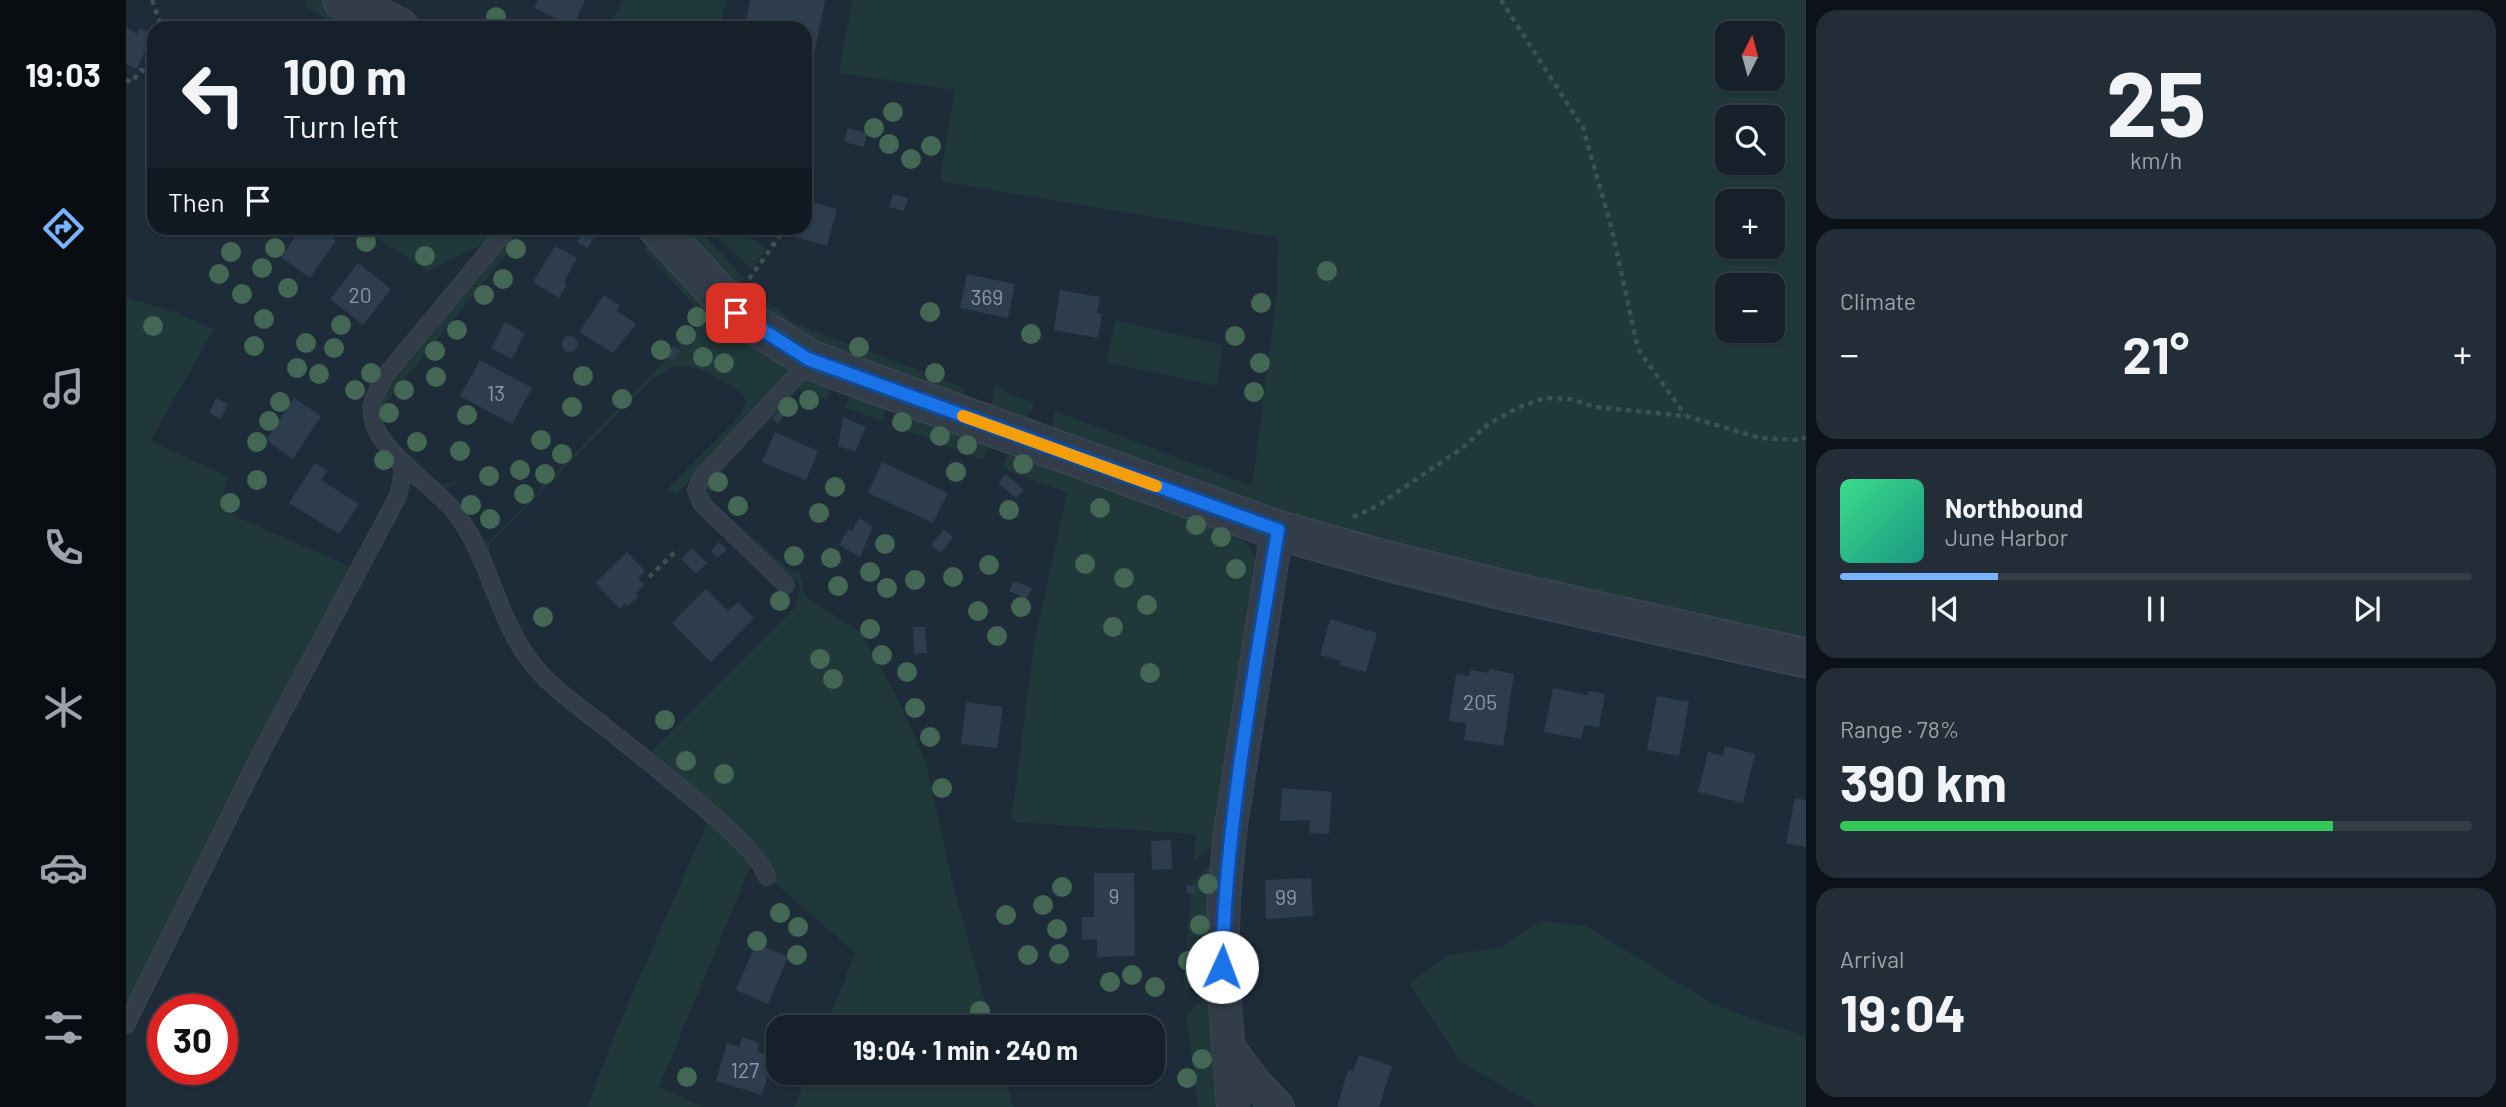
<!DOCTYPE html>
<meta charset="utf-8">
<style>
body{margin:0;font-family:Barlow,sans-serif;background:#232d37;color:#f1f3f6;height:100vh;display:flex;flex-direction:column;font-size:26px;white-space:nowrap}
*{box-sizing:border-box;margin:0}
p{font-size:23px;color:#9ea3a9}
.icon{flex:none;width:38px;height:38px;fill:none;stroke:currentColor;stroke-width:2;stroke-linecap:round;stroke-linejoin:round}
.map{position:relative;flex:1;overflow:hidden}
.sheet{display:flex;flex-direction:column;gap:10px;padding:10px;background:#0c1218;width:700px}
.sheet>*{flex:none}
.hud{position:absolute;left:21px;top:21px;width:665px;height:214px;border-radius:21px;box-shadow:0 2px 5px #0004,0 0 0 2px #353e47;background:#16202b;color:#f1f3f6;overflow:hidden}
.needle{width:46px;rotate:6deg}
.fabs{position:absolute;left:1589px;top:21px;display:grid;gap:14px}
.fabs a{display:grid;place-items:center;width:70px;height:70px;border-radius:14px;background:#16202b;box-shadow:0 2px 5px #0004,0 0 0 2px #353e47;font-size:35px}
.speed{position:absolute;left:21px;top:994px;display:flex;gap:14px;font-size:35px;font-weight:700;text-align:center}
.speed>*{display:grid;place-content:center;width:91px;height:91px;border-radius:50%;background:#16202b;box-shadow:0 2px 5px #0004,0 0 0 2px #353e47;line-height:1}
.speed .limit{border:10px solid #d22;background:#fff;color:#111}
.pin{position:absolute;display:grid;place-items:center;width:60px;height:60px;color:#fff;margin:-30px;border-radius:14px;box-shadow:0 4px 10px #0006}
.me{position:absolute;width:77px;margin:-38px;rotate:2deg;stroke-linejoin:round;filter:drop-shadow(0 0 5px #0008)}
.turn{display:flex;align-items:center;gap:24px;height:147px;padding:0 21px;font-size:32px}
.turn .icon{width:91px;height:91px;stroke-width:2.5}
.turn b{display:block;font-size:49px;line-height:60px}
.then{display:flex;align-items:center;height:66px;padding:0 21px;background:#0003;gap:14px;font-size:26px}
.big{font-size:52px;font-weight:700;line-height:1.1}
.sheet .card{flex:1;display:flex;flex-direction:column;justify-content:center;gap:10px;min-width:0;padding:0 24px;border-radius:21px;background:#232d37}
.sheet .dial{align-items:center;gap:0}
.dial b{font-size:91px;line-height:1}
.song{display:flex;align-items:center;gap:21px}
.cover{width:84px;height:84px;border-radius:10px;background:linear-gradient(135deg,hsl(150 70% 55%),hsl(170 70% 35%))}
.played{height:7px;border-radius:4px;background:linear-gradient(90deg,#78b4ff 25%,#353e47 25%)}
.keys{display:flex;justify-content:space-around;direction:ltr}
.heat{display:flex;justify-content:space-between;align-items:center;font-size:38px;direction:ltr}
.charge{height:10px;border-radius:5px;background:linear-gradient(90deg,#34c759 78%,#353e47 0)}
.trip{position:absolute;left:640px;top:1015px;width:399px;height:70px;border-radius:21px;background:#16202b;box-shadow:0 2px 5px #0004,0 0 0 2px #353e47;font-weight:700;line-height:70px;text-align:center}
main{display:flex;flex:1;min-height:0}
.tabs{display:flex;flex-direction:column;width:126px;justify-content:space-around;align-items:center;background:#090d11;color:#9ea3a9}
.tabs .icon{width:49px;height:49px}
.tabs .active{color:#78b4ff}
.tabs b{font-size:32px;color:#f1f3f6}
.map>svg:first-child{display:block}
.green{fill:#20383a;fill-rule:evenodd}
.building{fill:#2d3d4d}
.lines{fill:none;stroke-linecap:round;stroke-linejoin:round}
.service-casing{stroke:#3b4653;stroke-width:18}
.minor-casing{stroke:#3b4653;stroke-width:34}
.tertiary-casing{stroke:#3b4653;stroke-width:41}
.path{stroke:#395252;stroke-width:4.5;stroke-dasharray:5 5;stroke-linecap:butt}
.service{stroke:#323d49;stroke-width:16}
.minor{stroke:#323d49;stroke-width:32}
.tertiary{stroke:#323d49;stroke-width:38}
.tree{fill:#436754}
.route-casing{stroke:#114b97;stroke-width:18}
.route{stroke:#1a73e8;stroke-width:12}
.slow{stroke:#f59e0b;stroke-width:12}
.labels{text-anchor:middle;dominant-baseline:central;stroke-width:7;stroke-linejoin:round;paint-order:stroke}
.number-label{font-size:21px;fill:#8b98a6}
</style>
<main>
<nav class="tabs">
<b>19:03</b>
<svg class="icon active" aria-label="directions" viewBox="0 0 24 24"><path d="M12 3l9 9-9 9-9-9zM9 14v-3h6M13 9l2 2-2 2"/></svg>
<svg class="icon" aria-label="music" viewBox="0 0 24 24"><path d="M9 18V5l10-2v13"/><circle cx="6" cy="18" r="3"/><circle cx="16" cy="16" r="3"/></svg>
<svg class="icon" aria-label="phone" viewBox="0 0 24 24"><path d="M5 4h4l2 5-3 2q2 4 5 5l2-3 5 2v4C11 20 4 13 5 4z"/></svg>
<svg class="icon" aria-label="climate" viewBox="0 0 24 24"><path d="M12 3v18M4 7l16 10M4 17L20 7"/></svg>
<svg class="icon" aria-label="car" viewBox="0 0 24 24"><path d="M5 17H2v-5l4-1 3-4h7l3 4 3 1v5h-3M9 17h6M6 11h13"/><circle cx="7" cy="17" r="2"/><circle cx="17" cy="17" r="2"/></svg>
<svg class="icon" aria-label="filters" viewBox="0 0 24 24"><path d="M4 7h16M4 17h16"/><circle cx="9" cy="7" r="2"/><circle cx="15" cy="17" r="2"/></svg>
</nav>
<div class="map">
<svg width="1680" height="1107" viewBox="0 0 1680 1107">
<rect width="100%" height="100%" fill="#1e2b39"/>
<path class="green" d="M182,0H194L248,28H217L178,6Z
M497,0H601L593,28H482Z
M726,0H1680V645L1184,523L925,436L929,411L1124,485L1127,480L1151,292L1152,238L814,181L829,90L713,73ZM1601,33H1647V79H1601ZM1601,117H1647V163H1601ZM1601,201H1647V247H1601ZM1601,285H1647V331H1601Z
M235,228H373L360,243L302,271Z
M391,228H401L260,403L256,418L263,435L315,485L328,481L331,484L314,490C297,473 262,446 255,424C252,415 254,405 256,396Z
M548,228H571L619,279L605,291Z
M582,228L616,230L640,249L625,270Z
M529,240L660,362L661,373L658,381L550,495L542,488L611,419L620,403L618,395C603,384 567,361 548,367C540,370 531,377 524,381L365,543L363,549L389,620L394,625L399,626L395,631L412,659L431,680L451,693L523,754L669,608L674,585L580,499L583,478L677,378L687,374L708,384L700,400L673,390L588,479L584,500L665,571L673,572L680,597L735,632L774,703L800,763L826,881L866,1027H700L729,953L649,883L633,846L607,822L424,676L409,660L333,509L342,496L337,506L361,543L580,319L518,250Z
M636,296L668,323L839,388L835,402L725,363L629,311Z
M0,297L51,313L88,329L24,441L102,476L93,509L228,568L0,1014Z
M990,320L1097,345L1090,386L980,362Z
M870,382L876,391L909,403L896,425L863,412Z
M726,389L759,406L756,421L719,408Z
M775,411L865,442L857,460L765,425L770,415Z
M885,446L1110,533L1122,546L1131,563L1091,841L1068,861L1070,834L885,822L908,644L941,493L876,468Z
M370,617L388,649L572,809L626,863L533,1087L578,1107H461L491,1029L581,823L407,679L387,652Z
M1087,862L1085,965L1069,984L1059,991L1058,976L1066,882Z
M1415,921L1460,926L1586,1003L1635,1022L1680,1036V1107H1412L1335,1062L1283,983L1323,955L1375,947Z
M1089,987L1099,1107H1072L1060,1014Z
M682,1073H878L887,1107H668Z"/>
<path class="building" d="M412,0H459L447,27L408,8Z
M624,0H699L689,50L679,48V28H619Z
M151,18L158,23L167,28H145Z
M0,27L11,34L14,28L28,35L10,69L0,64Z
M722,128L741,133L738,147L718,142Z
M767,194L782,198L778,211L763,207Z
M679,200L711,209L701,246L662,235L664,228H679Z
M176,228H193L210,240L184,278L155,257Z
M461,228H474L461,248L451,242Z
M429,246L451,258L438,282L441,284L433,298L407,282Z
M232,263L265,289L237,325L204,299Z
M841,274L889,284L882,318L834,308Z
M934,290L974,297L971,313L976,314L972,338L928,330Z
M478,295L494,306L491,311L510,324L487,353L453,332Z
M379,322L399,333L386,359L365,348Z
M436 344a8 8 0 1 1 16 0a8 8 0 1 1-16 0Z
M548,346L554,351L545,361L539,355Z
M354,360L406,388L386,424L334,396Z
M90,398L102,404L95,419L83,413Z
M168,398L195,416L167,459L140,440Z
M653,412L658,416L652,424L646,418Z
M717,417L740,427L729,452L712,446Z
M649,432L692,451L680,480L636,462Z
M756,462L822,493L807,523L742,493Z
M189,463L202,471L195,480L233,504L213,534L163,503Z
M880,474L898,490L890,498L872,483Z
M733,518L747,527L734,557L713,545L722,529L726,531Z
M818,529L827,537L815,553L805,545Z
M593,542L601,550L591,558L585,551Z
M566,548L581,563L570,574L555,559Z
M501,552L519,571L512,579L519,584L510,593L512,597L502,606L499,604L494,609L469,583Z
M888,581L906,588L901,599L883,591Z
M580,589L602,611L612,602L628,618L585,662L546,623Z
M1204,619L1251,633L1240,672L1214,665L1215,661L1194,655Z
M787,627H799L801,653L788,654Z
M1363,669L1388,674L1377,746L1338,740L1340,723L1323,721L1330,674L1343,676L1344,670L1363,673Z
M1427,688L1462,695L1463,691L1479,694L1473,727L1458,725L1455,739L1418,732Z
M1531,696L1563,702L1553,756L1521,750Z
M840,702L877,707L871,748L835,744Z
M1599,746L1629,754L1617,803L1572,792L1582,752L1597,756Z
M1156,788L1206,792L1203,834L1183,833L1184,820L1154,821Z
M1669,798L1680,800V847L1660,843Z
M1045,840L1046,869L1026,870L1025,841Z
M968,873H1008L1009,956L971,957V939L956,940V917H968Z
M1185,878L1187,916L1140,919L1139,880Z
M1061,885L1069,886L1068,894L1060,893Z
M630,943L662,957L642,1004L610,990Z
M616,1037L633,1043L631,1052L647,1057L636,1095L590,1081L601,1043L613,1047Z
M1233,1055L1266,1066L1253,1107H1211L1222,1070L1227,1071Z"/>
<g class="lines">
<defs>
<path id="service" d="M382,228L259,376C254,386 248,395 246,406C241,448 310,485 332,516C368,567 372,629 416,675C433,693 454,708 474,723C513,754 552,784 589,817C609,836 630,852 641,877
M660,585L575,503L570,490L576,477L671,375L683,359
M0,1025L135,753L272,496L277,473L272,458"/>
<path id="minor" d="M1102,1047L1129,1083L1152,1107
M1107,1107L1096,967L1098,898L1104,832L1151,530"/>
<path id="tertiary" d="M217,0L273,28
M532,228L610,313L683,359L721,374L1151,530L1258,560L1390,593L1680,658"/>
</defs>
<use href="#service" class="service-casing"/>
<use href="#minor" class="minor-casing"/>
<use href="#tertiary" class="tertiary-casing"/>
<path class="path" d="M26,0L36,28
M1375,0L1457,128L1485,226L1512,349L1559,415
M0,80L6,82L15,70L22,72L28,61
M623,279L655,234L657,228
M1227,517L1251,506L1339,446L1362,424L1393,407L1419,398L1444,399L1470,407L1560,416L1634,438L1674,440L1680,437
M523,577L552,549"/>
<use href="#service" class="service"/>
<use href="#minor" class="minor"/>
<use href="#tertiary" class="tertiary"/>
</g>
<g class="tree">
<circle cx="370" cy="17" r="10"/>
<circle cx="767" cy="112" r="10"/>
<circle cx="748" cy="128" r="10"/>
<circle cx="763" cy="144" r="10"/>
<circle cx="805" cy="146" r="10"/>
<circle cx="785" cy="159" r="10"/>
<circle cx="240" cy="242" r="10"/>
<circle cx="149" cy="248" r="10"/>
<circle cx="390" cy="249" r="10"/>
<circle cx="105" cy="252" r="10"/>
<circle cx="299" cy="256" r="10"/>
<circle cx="136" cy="268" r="10"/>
<circle cx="1201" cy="271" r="10"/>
<circle cx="93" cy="274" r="10"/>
<circle cx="377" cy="279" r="10"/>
<circle cx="162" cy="288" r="10"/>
<circle cx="116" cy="294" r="10"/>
<circle cx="358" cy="295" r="10"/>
<circle cx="1135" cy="303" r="10"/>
<circle cx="804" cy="312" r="10"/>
<circle cx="571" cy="317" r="10"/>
<circle cx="138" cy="319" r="10"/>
<circle cx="215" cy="325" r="10"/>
<circle cx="27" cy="326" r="10"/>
<circle cx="331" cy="330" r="10"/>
<circle cx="905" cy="334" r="10"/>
<circle cx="560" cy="335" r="10"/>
<circle cx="1109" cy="336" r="10"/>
<circle cx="180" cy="343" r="10"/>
<circle cx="128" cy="346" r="10"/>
<circle cx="733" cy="347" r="10"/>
<circle cx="208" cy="348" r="10"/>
<circle cx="535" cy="350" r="10"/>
<circle cx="309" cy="351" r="10"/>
<circle cx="577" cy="357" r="10"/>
<circle cx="598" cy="363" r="10"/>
<circle cx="1134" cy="363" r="10"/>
<circle cx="171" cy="368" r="10"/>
<circle cx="245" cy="373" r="10"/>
<circle cx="809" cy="373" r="10"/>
<circle cx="193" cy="374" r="10"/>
<circle cx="457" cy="376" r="10"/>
<circle cx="310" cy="377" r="10"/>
<circle cx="229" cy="390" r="10"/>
<circle cx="278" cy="390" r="10"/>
<circle cx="1128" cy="392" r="10"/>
<circle cx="496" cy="399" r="10"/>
<circle cx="683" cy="400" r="10"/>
<circle cx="154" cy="402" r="10"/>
<circle cx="446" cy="407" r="10"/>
<circle cx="662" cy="407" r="10"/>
<circle cx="263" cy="413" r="10"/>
<circle cx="341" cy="415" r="10"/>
<circle cx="143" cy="421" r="10"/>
<circle cx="776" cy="422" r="10"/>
<circle cx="814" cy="436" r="10"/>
<circle cx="415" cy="440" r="10"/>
<circle cx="131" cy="442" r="10"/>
<circle cx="291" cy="442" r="10"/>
<circle cx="841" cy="445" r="10"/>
<circle cx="334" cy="451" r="10"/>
<circle cx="436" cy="454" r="10"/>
<circle cx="258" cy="460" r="10"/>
<circle cx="897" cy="464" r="10"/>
<circle cx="394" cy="470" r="10"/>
<circle cx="830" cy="472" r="10"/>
<circle cx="419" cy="474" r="10"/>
<circle cx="363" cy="476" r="10"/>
<circle cx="131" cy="480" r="10"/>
<circle cx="592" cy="482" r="10"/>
<circle cx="709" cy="487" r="10"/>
<circle cx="398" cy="494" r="10"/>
<circle cx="104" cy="503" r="10"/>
<circle cx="345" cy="505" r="10"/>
<circle cx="612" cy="506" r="10"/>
<circle cx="974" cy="508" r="10"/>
<circle cx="883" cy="510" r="10"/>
<circle cx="693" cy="513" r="10"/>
<circle cx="364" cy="519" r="10"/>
<circle cx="1070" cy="525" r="10"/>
<circle cx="1095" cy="537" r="10"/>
<circle cx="759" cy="544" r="10"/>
<circle cx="668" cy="556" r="10"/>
<circle cx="705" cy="558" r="10"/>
<circle cx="959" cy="564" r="10"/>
<circle cx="863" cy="565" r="10"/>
<circle cx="1110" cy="569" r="10"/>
<circle cx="744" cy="572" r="10"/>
<circle cx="827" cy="577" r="10"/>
<circle cx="998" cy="578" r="10"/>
<circle cx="789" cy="580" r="10"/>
<circle cx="712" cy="586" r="10"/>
<circle cx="761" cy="588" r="10"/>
<circle cx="654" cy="601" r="10"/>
<circle cx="1021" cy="605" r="10"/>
<circle cx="895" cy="607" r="10"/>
<circle cx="852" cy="611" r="10"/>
<circle cx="417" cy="617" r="10"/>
<circle cx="987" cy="627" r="10"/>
<circle cx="744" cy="629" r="10"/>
<circle cx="871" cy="636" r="10"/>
<circle cx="756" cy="655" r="10"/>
<circle cx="694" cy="659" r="10"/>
<circle cx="781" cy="672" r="10"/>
<circle cx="1024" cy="673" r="10"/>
<circle cx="707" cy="679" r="10"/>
<circle cx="789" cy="708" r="10"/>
<circle cx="539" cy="720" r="10"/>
<circle cx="804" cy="737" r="10"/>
<circle cx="560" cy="761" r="10"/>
<circle cx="598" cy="774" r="10"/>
<circle cx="816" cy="788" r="10"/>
<circle cx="1082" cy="884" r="10"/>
<circle cx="936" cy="887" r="10"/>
<circle cx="917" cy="905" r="10"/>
<circle cx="654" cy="913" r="10"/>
<circle cx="880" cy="915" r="10"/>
<circle cx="1074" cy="925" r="10"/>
<circle cx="672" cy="927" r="10"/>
<circle cx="931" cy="929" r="10"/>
<circle cx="631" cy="941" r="10"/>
<circle cx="933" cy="954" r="10"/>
<circle cx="671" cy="955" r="10"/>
<circle cx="902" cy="955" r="10"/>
<circle cx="1062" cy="961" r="10"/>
<circle cx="1006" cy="975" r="10"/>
<circle cx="984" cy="982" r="10"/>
<circle cx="1029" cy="987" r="10"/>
<circle cx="854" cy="1011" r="10"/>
<circle cx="1076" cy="1059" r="10"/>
<circle cx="561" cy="1077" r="10"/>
<circle cx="1061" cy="1078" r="10"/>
</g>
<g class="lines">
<defs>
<path id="route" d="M610,313L682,359L1152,530C1128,675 1100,820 1096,967"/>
</defs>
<use href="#route" class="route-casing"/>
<use href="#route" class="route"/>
<path class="slow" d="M837,416L1030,486"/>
</g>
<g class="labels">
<g class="number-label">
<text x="234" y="294">20</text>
<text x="861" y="296">369</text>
<text x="370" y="392">13</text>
<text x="1354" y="701">205</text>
<text x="988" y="895">9</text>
<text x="1160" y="896">99</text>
<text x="619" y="1069">127</text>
</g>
</g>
</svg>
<div class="fabs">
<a><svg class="needle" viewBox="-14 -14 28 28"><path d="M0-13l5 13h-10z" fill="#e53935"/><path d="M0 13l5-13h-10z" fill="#9ea3a9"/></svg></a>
<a><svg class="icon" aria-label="search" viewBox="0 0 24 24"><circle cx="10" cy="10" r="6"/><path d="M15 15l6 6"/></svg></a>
<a>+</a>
<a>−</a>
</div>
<div class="speed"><div class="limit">30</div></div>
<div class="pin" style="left:610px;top:313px;background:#d93025"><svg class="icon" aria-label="arrive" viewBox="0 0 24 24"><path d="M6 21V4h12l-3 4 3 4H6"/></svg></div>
<svg class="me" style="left:1096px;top:967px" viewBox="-20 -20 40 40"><circle r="19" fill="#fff"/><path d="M0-13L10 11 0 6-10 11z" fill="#1a73e8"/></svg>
<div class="trip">19:04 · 1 min · 240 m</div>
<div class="hud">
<div class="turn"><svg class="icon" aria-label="left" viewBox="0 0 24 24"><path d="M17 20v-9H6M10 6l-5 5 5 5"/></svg><div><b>100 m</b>Turn left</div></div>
<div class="then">Then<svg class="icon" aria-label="arrive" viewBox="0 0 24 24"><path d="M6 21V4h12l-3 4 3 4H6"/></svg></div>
</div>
</div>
<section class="sheet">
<div class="card dial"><b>25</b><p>km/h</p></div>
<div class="card"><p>Climate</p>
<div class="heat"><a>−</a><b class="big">21°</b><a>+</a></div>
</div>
<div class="card">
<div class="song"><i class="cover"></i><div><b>Northbound</b><p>June Harbor</p></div></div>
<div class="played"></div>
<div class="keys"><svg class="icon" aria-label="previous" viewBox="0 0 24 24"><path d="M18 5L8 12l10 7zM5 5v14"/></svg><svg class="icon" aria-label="pause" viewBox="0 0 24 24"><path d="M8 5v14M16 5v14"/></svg><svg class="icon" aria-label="next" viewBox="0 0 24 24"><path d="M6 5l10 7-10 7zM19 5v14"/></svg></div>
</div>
<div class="card"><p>Range · 78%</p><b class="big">390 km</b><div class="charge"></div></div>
<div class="card"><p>Arrival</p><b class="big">19:04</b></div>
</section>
</main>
